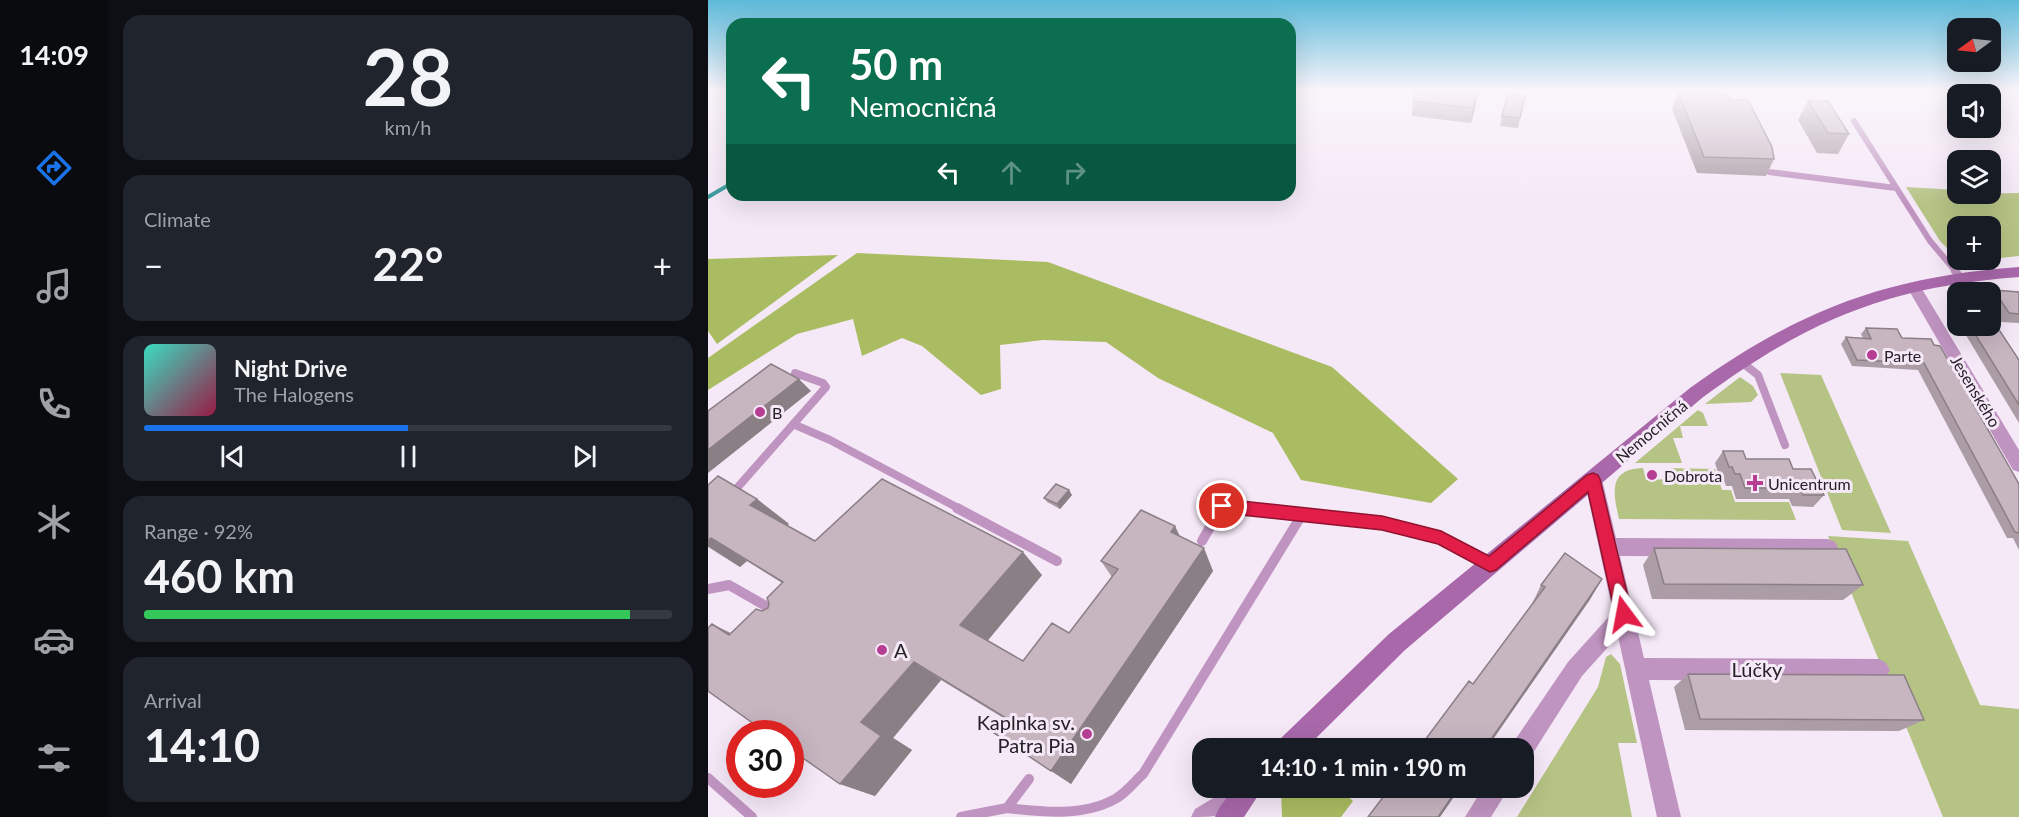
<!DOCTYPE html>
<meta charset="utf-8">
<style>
body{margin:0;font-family:Lato,sans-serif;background:#20242c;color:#f1f3f6;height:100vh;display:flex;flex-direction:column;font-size:22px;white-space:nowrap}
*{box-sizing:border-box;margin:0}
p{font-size:20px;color:#9ea1a6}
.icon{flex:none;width:33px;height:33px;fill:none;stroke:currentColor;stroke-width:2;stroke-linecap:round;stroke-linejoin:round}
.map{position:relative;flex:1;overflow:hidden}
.side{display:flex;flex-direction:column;gap:15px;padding:15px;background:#0d0f14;width:600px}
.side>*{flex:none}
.top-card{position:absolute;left:18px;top:18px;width:570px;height:183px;border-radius:18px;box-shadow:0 6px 24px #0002;background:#0b6e4f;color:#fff;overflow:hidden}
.needle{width:39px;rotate:255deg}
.tools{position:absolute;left:1239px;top:18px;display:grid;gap:12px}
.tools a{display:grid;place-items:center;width:54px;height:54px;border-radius:12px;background:#171b24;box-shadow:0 6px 24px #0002;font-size:30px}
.speed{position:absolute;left:18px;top:720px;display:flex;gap:12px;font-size:30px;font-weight:700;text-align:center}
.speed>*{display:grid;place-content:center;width:78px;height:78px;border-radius:50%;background:#171b24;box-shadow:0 6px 24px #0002;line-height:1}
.speed .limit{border:9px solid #d22;background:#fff;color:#111}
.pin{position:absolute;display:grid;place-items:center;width:51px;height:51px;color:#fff;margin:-26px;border:3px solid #fff;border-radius:50%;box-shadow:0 2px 6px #0007}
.me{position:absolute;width:66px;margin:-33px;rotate:347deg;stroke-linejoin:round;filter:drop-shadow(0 0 4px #0008)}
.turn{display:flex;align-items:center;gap:21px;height:126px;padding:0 24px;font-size:27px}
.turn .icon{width:78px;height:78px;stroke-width:2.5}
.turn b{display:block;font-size:42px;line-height:51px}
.lanes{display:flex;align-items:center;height:57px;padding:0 24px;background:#0003;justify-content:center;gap:30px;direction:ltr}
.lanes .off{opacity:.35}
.big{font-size:45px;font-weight:700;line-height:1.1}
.side .card{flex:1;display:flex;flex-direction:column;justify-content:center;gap:9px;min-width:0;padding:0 21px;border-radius:18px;background:#20242c}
.side .dial{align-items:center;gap:0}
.dial b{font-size:78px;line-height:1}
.song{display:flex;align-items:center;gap:18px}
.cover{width:72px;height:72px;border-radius:9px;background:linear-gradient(135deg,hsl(170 70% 55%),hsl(340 70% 35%))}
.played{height:6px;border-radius:3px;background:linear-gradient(90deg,#1a73e8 50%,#363941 50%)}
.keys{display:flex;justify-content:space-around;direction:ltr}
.heat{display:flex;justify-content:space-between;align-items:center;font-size:33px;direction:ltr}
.charge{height:9px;border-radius:4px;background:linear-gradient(90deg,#34c759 92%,#363941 0)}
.trip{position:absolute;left:484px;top:738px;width:342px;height:60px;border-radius:18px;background:#171b24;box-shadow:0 6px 24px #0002;font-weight:700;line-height:60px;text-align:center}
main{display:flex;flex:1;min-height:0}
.menu{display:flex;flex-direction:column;width:108px;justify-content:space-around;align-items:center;background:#090b0e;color:#9ea1a6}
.menu .icon{width:42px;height:42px}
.menu .current{color:#1a73e8}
.menu b{font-size:27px;color:#f1f3f6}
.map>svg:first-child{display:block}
.green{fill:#b5c384}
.forest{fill:#aabc61}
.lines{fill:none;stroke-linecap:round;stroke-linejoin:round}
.stream{stroke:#2a9296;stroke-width:4}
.lane-far2{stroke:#c094c1;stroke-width:6}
.lane-far1{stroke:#c094c1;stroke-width:8}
.lane{stroke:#c094c1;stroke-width:10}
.street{fill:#c094c1;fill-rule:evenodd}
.secondary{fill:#a868aa;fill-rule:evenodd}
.wall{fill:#ab9ca5}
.shaded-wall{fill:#8b7f86}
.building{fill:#c7b5c0;stroke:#8b7f86;stroke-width:1.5}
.route{fill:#e11d48;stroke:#92132f;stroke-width:1.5}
.poi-dot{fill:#b63e92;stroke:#f5e8f7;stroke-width:2}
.labels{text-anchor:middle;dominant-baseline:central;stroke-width:6;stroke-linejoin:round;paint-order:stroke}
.poi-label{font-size:16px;fill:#262127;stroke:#f5e8f7;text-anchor:start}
.street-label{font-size:16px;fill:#262127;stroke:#f5e8f7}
.near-poi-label{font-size:20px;fill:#262127;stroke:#f5e8f7;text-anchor:start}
.near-street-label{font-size:20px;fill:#262127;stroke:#f5e8f7}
</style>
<main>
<nav class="menu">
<b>14:09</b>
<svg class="icon current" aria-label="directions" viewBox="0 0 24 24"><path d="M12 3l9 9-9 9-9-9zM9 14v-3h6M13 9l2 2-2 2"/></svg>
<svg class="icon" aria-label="music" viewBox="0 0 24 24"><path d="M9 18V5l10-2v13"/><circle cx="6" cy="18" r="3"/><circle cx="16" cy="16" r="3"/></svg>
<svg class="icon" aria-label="phone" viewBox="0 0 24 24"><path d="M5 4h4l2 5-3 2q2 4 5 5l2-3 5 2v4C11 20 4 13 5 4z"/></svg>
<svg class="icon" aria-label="climate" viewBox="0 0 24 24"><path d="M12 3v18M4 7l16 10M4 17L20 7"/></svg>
<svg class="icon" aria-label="car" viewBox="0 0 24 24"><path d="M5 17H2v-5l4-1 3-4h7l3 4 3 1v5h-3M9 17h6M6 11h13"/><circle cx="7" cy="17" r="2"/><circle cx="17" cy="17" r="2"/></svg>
<svg class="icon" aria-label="filters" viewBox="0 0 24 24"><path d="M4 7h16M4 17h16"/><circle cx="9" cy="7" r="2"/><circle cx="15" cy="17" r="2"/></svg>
</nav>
<section class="side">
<div class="card dial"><b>28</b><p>km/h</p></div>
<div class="card"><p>Climate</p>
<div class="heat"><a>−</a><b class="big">22°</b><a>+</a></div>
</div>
<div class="card">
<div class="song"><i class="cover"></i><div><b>Night Drive</b><p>The Halogens</p></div></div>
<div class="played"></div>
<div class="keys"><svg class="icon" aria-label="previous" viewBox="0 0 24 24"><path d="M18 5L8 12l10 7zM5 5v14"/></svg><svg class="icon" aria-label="pause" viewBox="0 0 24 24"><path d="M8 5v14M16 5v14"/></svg><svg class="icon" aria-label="next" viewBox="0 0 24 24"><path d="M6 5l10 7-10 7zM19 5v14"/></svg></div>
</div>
<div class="card"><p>Range · 92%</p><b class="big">460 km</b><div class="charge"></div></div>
<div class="card"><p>Arrival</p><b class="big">14:10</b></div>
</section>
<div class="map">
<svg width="1311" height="817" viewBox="0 0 1311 817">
<rect width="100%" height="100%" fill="#f5e8f7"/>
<path class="green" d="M1198,187L1249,190L1250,194L1311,193V256L1283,259L1282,226H1250L1249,258L1232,241Z
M1072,373L1113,375L1183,533L1134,530Z
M1032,377L1045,386L1050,395L1043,402L997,404Z
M990,410L995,413L1000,426H972L975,438H965L974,463H927Z
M935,468L938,480L961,479L958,468L1007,469L1014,490H1023L1027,502H1081L1088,520L911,519C905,493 900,469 935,468Z
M1120,536L1200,541L1272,705L1311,709V817H1235Z
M903,654L912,664L929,743H910L924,817H809L890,687L898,657Z"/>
<path class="forest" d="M149,253L340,262L624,367L750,479L723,503L593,480L565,433L450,378L398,342L335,340L292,345L293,389L273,395L214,346L194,338L154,356L145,319L89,334L0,390V358Z
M130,255L9,344L0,331V259Z
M577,788H631L645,801L633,817H574L573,791Z"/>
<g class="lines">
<path class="stream" d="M0,197L24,183"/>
<path class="lane-far2" d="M1146,121L1222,241L1249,273
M1061,172L1188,188"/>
<path class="lane-far1" d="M1247,271L1253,278
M1032,361L1050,375L1077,445
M85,424L122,440L252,509
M22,496L118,387L115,383L87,373
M512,509L514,506L546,509"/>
<path class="lane" d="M249,508L349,561
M532,508L674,523L733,538L782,564
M494,541L513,508
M0,589L21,585L70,613
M0,778L44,817
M299,808C333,812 375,817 407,799C418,793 426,782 435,774L595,513
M253,817L299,808L321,779"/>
<path class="street" d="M1206,282L1211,284L1311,450V472L1305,470L1199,287Z
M885,471L891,474L894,479L908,538L1120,539L1127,542L1130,548L1127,554L1120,557L912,556L936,658L1171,659L1178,663L1182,670L1178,677L1171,681L941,680L973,817H949L910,636L874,676L823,756L816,759V748H804L807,740L860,662L905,612L876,479L879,474Z
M522,788H538L542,796C532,817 505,817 483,817L487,809Z
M775,788H801L783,817H757Z"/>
<path class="secondary" d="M1311,267V277C1179,287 1100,320 994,398L697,650L598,748H569L572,739L681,634L982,388C1091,310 1177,277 1311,267Z
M526,788H555L536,817H507L511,808Z"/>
</g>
<path class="wall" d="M970,92L1023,100L1066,159L1058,176L989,173L964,109Z
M769,94L767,109L763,123L704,116L705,101Z
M817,96L810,128L792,126L794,116Z
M1100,101L1141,134L1130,154L1109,153L1090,120Z
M1286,290L1311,292V323L1293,322L1282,305V294Z
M1255,326H1282L1311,360V423L1253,327Z
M1158,328L1194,338L1223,339L1311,484V550L1305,538H1299L1210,370L1144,366L1133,344L1138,337L1155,338L1153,334Z
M1015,451L1038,459L1085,469L1116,495L1105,507L1084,506L1081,499H1028L1024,486H1018L1015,478L1012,479L1007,463Z
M0,485L49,499L81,524L79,525L107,541L334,575L280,640L315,661L361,633L404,577L393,561L467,526L472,536L505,571L363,784L297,719L233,680L185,738L204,750L167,796L132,784L4,624L23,633L60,608L74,583L39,561L32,567L0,547Z
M364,495L352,509L339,502L336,498Z
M946,548L1155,585L1135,600L944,599L935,565Z
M894,579L881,601L765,684L824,604L833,585Z
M980,674L1216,720L1191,731L977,730L966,687Z"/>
<path class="shaded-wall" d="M769,94L767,109L763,123L765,108Z
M91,379L103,391L0,473V450Z
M361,490L364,495L352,509L349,504Z
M49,499L81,524L74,529L42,505Z
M467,526L477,550L463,532Z
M3,538L39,561L32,567L0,546V541Z
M496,548L505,571L363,784L343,771Z
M315,552L334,575L276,645L252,625Z
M894,579L881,601L779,748H777Z
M4,624L42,644L21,635Z
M206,662L233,680L185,738L204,750L167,796L132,784L153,722Z
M750,788H752L732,817H730Z"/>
<path class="building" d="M708,91H742L769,94L765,108L705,101Z
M970,92L1020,94L1023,100H1040L1064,147L1066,159L996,157Z
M800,93L817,96L812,118L794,116Z
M1100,101H1120L1141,134L1120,133Z
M1286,290L1311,292V314L1301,313Z
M1282,319H1284L1311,360V405L1262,326H1282Z
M1158,328L1189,329L1194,338L1223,339L1226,345L1232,346L1311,484V533L1307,532L1216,363L1149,360L1138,337L1163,339Z
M63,364L91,379L0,450V411Z
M1015,451H1035L1038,459H1081L1085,469H1103L1116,495H1095L1092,488H1037L1032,474H1027L1024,467H1021Z
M10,476L49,499L42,505L107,541L174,479L315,552L252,625L315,661L344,623L361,633L410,569L393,561L433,510L467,526L463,532L496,548L343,771L286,733L298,718L206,662L153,722L173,736L132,784L82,749V734H60L0,691V628L4,624L21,635L48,609L54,611L60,608L61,603L59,598L75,582L3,538L0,541V485Z
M348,484L361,490L349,504L336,498Z
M946,548L1138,549L1155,585L956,584Z
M857,553L894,579L777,748H711L761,681L765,684L837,587L833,585Z
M980,674L1196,675L1216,720L992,719Z
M682,788H750L730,817H660Z"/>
<linearGradient id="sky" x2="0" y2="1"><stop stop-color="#5dbada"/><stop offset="0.44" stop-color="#faf5fb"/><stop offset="1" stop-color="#faf5fb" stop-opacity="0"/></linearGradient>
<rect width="1311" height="205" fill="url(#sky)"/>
<path class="route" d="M885,473L890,475L892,479L924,614L922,620L916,622L910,620L907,614L880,492L788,570L782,572L730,544L674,530L514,513L509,511L507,506L509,501L514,499L674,516L733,531L781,556L879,475Z"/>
<g class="poi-dot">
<circle cx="1164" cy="355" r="6"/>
<circle cx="52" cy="412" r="6"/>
<circle cx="944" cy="475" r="6"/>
<path d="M1044 474h6v6h6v6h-6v6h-6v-6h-6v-6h6z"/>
<circle cx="174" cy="650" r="6"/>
<circle cx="379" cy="734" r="6"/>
</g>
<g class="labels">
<g class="poi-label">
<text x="1176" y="355">Parte</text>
<text x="64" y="412">B</text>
<text x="956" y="475">Dobrota</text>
<text x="1060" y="483">Unicentrum</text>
</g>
<g class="street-label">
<text transform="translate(1268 391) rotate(59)">Jesenského</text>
<text transform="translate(943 431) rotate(-40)">Nemocničná</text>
</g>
<g class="near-poi-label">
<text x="186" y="650">A</text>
<text x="367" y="722" text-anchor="end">Kaplnka sv.<tspan x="367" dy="23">Patra Pia</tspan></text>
</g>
<g class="near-street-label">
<text x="1049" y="669">Lúčky</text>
</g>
</g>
</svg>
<div class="tools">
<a><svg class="needle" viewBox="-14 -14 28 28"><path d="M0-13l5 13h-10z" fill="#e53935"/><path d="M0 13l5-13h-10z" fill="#9ea1a6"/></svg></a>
<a><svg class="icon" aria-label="sound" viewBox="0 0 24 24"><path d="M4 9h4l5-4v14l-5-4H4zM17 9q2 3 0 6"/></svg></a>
<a><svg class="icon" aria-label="layers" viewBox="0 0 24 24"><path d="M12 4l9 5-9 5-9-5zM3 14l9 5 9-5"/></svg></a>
<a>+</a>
<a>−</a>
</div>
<div class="speed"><div class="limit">30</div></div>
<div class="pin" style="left:514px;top:506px;background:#d93025"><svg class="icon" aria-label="arrive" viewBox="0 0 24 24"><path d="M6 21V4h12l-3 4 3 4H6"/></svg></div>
<svg class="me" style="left:916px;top:614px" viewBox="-20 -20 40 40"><path d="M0-17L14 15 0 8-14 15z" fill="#e11d48" stroke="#fff" stroke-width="4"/></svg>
<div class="trip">14:10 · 1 min · 190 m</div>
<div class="top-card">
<div class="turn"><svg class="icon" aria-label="left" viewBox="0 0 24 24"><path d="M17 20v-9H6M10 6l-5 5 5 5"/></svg><div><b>50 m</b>Nemocničná</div></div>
<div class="lanes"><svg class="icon" aria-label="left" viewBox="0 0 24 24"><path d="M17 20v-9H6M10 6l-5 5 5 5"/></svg><svg class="icon off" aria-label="ahead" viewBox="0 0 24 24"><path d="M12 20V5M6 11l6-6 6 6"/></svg><svg class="icon off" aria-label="right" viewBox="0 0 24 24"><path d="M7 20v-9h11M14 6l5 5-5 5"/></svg></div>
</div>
</div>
</main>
